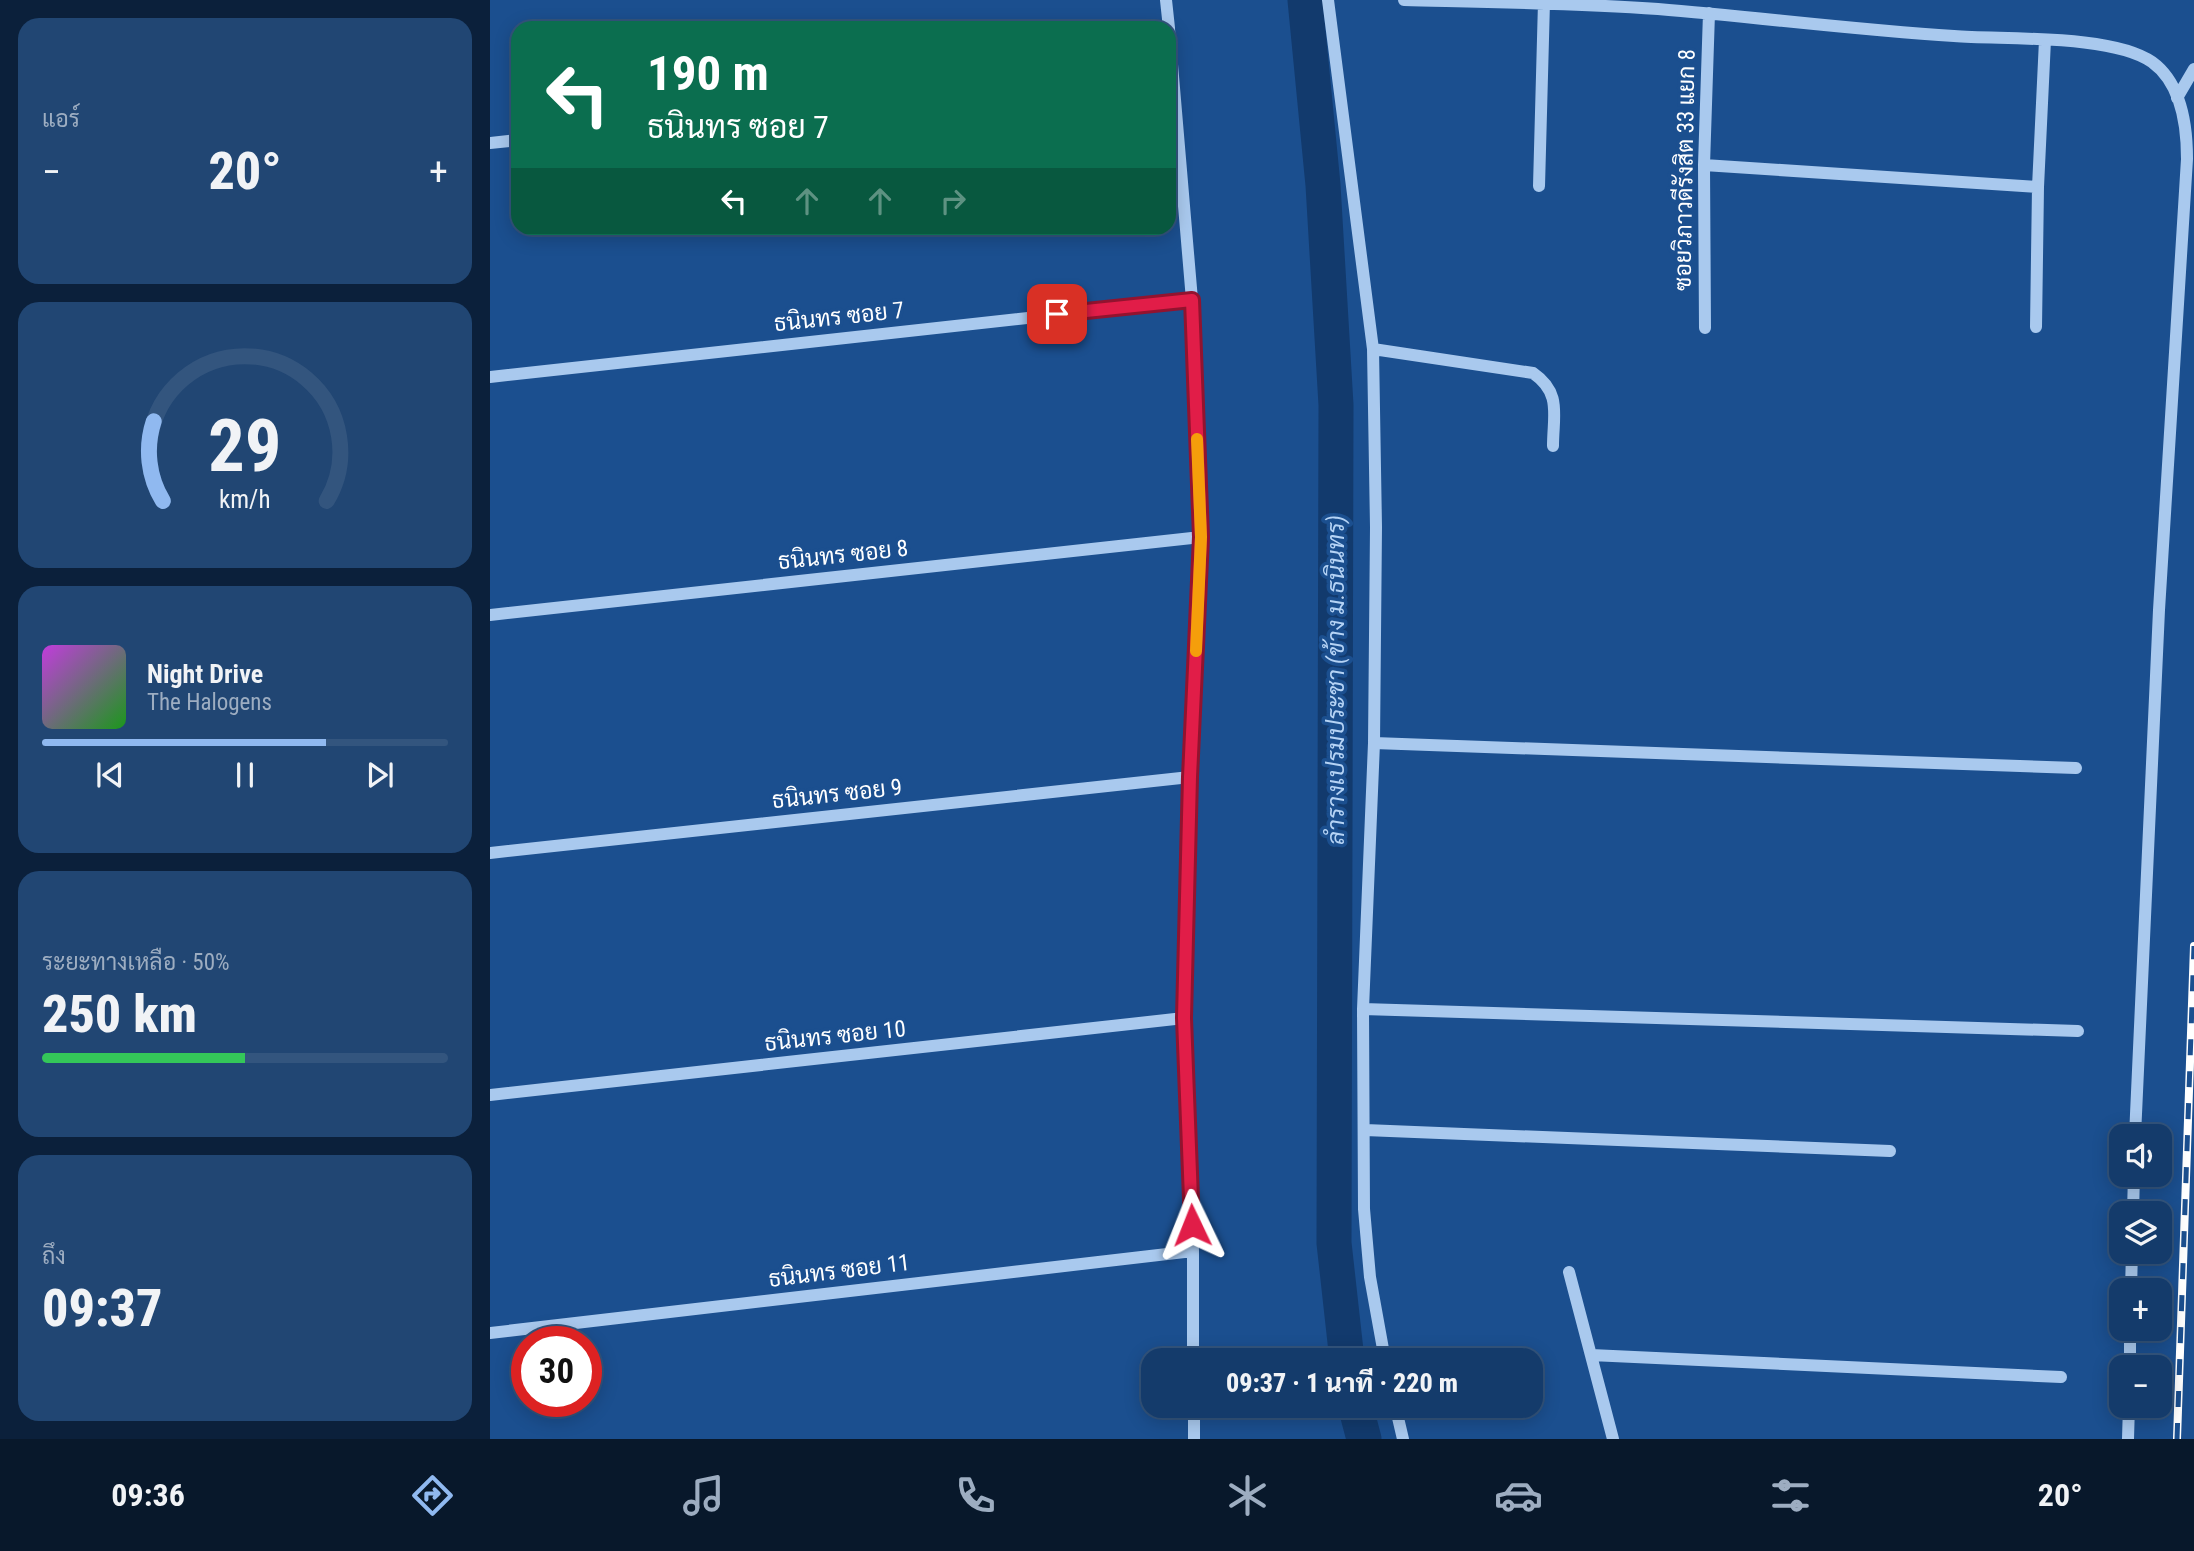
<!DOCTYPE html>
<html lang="th">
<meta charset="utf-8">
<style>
body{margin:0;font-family:"Roboto Condensed",Sarabun,sans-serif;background:#214673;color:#f1f3f6;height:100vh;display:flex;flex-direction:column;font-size:26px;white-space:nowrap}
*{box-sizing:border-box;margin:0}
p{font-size:23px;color:#9dadc1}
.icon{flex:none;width:38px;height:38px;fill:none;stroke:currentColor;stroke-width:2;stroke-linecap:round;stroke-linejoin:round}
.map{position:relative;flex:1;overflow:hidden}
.side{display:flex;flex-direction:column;gap:18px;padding:18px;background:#0b203b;width:490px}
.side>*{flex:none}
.hud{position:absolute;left:21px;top:21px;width:665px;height:214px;border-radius:21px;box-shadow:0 4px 18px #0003,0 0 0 2px #33557e;background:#0b6e4f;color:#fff;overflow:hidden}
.fabs{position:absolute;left:1619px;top:1124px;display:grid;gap:14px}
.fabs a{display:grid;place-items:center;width:63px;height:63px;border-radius:14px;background:#143b6b;box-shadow:0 4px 18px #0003,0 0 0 2px #33557e;font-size:35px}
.speed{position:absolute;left:21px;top:1326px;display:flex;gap:14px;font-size:35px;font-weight:700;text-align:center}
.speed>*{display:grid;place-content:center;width:91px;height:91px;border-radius:50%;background:#143b6b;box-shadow:0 4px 18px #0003,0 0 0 2px #33557e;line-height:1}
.speed .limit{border:10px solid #d22;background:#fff;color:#111}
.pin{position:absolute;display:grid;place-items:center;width:60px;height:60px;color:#fff;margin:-30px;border-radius:14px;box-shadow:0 4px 10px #0006}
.me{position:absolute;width:77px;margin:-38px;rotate:358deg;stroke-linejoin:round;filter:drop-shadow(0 0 5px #0008)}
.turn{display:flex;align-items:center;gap:24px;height:147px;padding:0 21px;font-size:32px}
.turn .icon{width:91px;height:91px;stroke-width:2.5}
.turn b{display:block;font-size:49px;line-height:60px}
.lanes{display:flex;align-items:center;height:66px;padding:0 21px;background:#0003;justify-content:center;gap:35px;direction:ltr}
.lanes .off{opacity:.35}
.big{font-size:52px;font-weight:800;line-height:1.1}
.side .card{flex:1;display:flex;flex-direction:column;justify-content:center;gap:10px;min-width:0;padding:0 24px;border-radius:21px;background:#214673}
.side .dial{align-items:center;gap:0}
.dial svg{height:182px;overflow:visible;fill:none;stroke:#33557e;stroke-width:7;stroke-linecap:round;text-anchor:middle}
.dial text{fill:#f1f3f6;stroke:none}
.song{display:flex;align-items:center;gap:21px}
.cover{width:84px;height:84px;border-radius:10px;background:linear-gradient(135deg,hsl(290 70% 55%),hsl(120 70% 35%))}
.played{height:7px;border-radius:4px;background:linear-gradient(90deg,#90b9f0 70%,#33557e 70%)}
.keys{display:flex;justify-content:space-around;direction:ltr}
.heat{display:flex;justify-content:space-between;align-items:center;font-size:38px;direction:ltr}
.charge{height:10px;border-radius:5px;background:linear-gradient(90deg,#34c759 50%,#33557e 0)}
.trip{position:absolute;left:651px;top:1348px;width:402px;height:70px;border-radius:21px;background:#143b6b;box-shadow:0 4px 18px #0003,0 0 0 2px #33557e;font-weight:800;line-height:70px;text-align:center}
.tab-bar{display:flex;height:112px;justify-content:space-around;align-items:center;background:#08182b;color:#9dadc1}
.tab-bar .icon{width:49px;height:49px}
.tab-bar .current{color:#90b9f0}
.tab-bar b{font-size:32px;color:#f1f3f6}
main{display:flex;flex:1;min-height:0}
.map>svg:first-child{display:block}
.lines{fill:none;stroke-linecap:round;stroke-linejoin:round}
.canal{stroke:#123a6d;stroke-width:35}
.minor{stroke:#a9c9ee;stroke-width:12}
.rail-casing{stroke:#fff;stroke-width:8}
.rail{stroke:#1b4f8f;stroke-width:5;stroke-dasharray:16;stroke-linecap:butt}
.route-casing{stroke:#92132f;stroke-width:18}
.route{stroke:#e11d48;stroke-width:12}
.slow{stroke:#f59e0b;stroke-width:12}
.labels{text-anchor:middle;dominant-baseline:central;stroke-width:7;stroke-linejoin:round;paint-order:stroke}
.street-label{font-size:23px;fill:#fff;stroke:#1b4f8f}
.water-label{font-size:24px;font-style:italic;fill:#b5d3f5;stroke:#1b4f8f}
</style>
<main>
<section class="side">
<div class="card"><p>แอร์</p>
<div class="heat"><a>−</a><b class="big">20°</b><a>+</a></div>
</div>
<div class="card dial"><svg viewBox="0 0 100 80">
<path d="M14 69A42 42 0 1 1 86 69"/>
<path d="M14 69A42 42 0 0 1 10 34" stroke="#90b9f0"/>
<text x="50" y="56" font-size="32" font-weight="700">29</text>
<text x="50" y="72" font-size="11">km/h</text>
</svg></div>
<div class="card">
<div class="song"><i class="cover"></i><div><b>Night Drive</b><p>The Halogens</p></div></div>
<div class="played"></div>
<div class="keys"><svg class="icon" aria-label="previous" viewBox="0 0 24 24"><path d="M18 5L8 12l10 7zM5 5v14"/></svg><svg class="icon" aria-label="pause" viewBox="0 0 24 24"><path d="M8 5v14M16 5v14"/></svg><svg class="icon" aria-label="next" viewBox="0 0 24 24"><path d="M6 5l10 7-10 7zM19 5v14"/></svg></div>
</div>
<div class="card"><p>ระยะทางเหลือ · 50%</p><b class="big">250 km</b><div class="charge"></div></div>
<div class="card"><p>ถึง</p><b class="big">09:37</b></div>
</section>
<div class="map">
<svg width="1704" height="1439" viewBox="0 0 1704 1439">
<rect width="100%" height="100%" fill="#1b4f8f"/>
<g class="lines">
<path class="canal" d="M815,0L833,185L846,405L844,1243L857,1360
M865,1405L874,1439"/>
<path class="minor" d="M676,0L679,28
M838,0L883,349L886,527L884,743L873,1009L874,1209L880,1277L895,1360
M914,0C999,2 1083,3 1168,9C1267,17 1365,30 1464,36C1515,40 1622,34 1662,62C1691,83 1697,126 1697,159L1669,610L1645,1136
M679,29L702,300L711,537L700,777L694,1018L703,1251V1360
M1687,98L1704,69
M0,143L28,140
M1214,165L1548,187L1546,327
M1049,186L1054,2
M1548,187L1555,40
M1215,328L1214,165L1219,13
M883,349L1043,373C1072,393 1063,415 1063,446
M0,377L702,300
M0,615L711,537
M884,743L1586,768
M0,853L700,777
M873,1009L1588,1031
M0,1095L694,1018
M875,1130L1400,1151
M1643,1213L1644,1174
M1079,1272L1123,1439
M1641,1290L1642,1251
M0,1333L703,1251
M1101,1355L1571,1377
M1640,1367V1328
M704,1405V1439
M905,1405L913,1439
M1638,1439L1639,1405"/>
<defs>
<path id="rail" d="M1687,1439L1704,946"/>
</defs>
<use href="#rail" class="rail-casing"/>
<use href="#rail" class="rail"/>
</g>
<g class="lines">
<defs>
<path id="route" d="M567,314L702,300L711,537L700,777L694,1018L702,1225"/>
</defs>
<use href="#route" class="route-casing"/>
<use href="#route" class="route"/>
<path class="slow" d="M706,651L711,537L707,439"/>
</g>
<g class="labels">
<g class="street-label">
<text transform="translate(1195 170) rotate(-89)">ซอยวิภาวดีรังสิต 33 แยก 8</text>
<text transform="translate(349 317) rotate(-6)">ธนินทร ซอย 7</text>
<text transform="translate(353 555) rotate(-6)">ธนินทร ซอย 8</text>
<text transform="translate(347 794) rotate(-6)">ธนินทร ซอย 9</text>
<text transform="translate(345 1036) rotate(-6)">ธนินทร ซอย 10</text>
<text transform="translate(349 1271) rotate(-7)">ธนินทร ซอย 11</text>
</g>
<g class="water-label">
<text transform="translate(846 680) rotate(-90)">ลำรางเปรมประชา (ข้าง ม.ธนินทร)</text>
</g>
</g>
</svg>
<div class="fabs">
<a><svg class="icon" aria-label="sound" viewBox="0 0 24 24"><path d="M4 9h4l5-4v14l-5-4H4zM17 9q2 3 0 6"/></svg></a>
<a><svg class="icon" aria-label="layers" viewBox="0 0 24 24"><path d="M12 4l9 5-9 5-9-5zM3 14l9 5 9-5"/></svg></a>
<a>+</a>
<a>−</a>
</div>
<div class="speed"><div class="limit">30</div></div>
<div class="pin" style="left:567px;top:314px;background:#d93025"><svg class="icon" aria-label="arrive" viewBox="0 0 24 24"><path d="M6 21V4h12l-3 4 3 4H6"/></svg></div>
<svg class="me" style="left:702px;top:1225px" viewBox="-20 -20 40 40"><path d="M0-17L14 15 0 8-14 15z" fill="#e11d48" stroke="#fff" stroke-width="4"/></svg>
<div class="trip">09:37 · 1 นาที · 220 m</div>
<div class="hud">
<div class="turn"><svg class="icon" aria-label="left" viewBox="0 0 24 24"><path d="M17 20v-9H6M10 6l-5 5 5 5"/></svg><div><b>190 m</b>ธนินทร ซอย 7</div></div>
<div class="lanes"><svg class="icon" aria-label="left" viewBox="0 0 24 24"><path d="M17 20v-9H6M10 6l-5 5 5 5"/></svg><svg class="icon off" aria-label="ahead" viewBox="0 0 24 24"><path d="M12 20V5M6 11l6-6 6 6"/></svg><svg class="icon off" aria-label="ahead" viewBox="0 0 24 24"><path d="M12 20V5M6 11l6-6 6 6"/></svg><svg class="icon off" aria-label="right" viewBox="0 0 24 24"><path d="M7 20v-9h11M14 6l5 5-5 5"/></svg></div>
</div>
</div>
</main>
<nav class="tab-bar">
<b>09:36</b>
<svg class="icon current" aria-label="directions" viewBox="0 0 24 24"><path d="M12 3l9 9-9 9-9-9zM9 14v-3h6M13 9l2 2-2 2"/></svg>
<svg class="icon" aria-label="music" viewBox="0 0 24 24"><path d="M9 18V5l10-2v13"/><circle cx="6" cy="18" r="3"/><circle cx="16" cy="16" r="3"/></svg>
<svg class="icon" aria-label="phone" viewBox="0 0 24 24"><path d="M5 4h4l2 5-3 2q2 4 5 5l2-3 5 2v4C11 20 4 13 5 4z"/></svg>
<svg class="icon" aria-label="climate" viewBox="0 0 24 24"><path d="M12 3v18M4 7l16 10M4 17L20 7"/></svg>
<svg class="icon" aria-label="car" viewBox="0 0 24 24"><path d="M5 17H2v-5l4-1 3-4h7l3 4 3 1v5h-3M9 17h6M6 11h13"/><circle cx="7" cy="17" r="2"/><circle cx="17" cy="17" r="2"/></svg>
<svg class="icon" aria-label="filters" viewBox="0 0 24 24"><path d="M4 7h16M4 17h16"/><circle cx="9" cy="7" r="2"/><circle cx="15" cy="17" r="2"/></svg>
<b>20°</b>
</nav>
